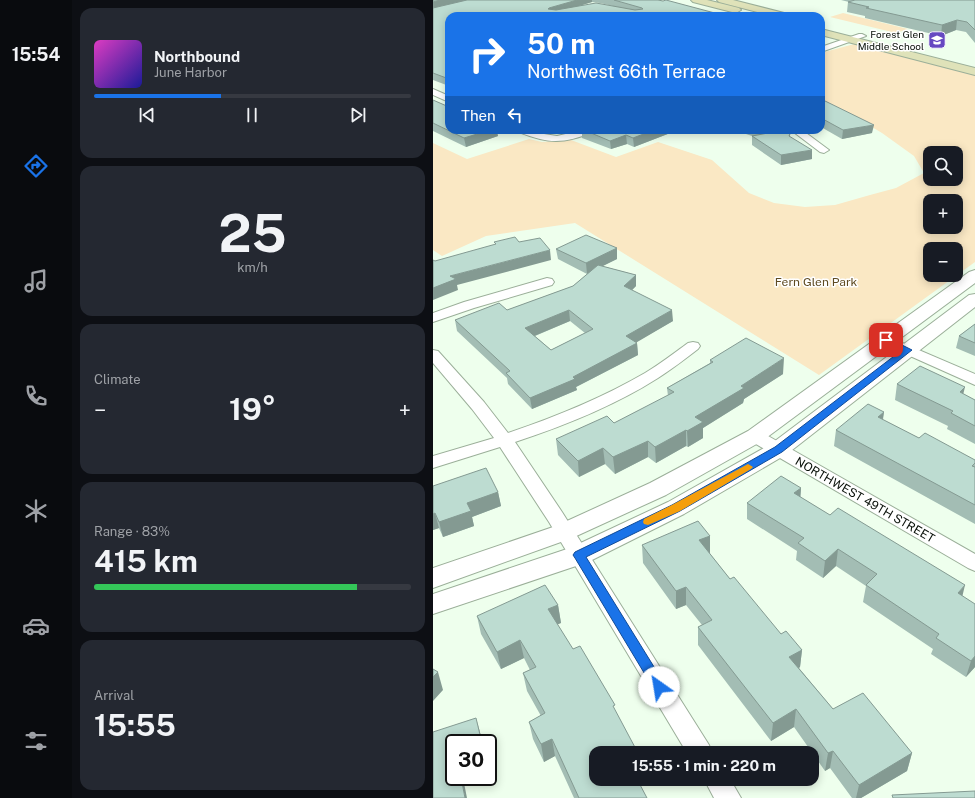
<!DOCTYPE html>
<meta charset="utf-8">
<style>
body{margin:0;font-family:"Public Sans",sans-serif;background:#242831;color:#f1f3f6;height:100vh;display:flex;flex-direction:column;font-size:15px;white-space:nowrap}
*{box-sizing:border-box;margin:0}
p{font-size:13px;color:#9ea1a6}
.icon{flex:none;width:22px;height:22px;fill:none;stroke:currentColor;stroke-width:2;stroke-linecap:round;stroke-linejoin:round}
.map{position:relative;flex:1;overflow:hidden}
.drawer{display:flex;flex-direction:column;gap:8px;padding:8px;background:#0d0f14;width:361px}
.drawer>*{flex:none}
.hud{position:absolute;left:12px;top:12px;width:380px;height:122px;border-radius:12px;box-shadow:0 2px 10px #0003;background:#1a73e8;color:#fff;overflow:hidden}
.controls{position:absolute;left:490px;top:146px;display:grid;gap:8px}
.controls a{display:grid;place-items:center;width:40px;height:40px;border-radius:8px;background:#171b24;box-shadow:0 2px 10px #0003;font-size:20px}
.speed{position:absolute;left:12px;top:734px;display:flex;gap:8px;font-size:20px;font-weight:700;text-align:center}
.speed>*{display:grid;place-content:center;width:52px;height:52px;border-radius:50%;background:#171b24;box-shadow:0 2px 10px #0003;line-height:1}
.speed .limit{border:2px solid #111;border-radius:6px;background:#fff;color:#111}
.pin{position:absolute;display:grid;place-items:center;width:34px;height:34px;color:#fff;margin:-17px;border-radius:8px;box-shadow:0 2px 6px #0006}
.me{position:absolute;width:44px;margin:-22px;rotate:328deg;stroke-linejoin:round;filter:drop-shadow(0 0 3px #0008)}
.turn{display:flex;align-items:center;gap:14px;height:84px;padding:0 16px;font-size:18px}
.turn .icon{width:52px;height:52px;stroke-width:2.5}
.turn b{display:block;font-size:28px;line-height:34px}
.then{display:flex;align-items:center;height:38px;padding:0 16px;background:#0003;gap:8px;font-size:15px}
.big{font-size:30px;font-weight:700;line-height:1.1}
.drawer .widget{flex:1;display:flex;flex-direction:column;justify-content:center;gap:6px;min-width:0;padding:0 14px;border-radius:12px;background:#242831}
.drawer .dial{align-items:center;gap:0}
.dial b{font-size:52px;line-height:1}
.song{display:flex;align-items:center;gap:12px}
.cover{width:48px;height:48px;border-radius:6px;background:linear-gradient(135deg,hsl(310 70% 55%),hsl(240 70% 35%))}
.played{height:4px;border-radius:2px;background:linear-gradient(90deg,#1a73e8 40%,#363941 40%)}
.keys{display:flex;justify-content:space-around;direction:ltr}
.heat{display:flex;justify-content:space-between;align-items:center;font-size:22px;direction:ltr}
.charge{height:6px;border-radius:3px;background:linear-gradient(90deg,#34c759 83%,#363941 0)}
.trip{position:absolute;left:156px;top:746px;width:230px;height:40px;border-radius:12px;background:#171b24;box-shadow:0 2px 10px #0003;font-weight:700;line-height:40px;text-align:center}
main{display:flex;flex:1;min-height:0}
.dock{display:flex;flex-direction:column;width:72px;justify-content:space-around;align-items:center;background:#090b0e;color:#9ea1a6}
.dock .icon{width:28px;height:28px}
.dock .selected{color:#1a73e8}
.dock b{font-size:18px;color:#f1f3f6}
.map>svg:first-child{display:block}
.green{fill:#fae8c4;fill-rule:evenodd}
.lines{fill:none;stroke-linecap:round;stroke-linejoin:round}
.minor-casing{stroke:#9baf99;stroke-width:2}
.tertiary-casing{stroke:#9baf99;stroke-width:2}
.secondary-casing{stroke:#9baf99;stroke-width:2}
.minor{fill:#fff;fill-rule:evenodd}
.tertiary{fill:#fff;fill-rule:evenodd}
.secondary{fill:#dfe2b9;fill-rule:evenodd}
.wall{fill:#a3bdb4;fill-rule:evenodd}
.shaded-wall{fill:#849a92}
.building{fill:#bddcd1;stroke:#849a92;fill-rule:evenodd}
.route{fill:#1a73e8;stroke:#114b97}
.slow{fill:#f59e0b}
.labels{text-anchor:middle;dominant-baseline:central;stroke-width:3;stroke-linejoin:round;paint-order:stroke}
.far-poi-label{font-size:10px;fill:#080f08;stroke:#fff;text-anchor:end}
.park-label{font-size:12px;fill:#5f4b22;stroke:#fff}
.street-label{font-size:12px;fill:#080f08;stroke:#fff}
</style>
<main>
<nav class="dock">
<b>15:54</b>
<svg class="icon selected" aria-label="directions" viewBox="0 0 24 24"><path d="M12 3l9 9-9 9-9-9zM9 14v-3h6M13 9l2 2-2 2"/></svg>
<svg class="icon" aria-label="music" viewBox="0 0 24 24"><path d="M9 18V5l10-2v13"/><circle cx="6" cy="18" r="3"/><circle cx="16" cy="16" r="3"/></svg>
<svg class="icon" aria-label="phone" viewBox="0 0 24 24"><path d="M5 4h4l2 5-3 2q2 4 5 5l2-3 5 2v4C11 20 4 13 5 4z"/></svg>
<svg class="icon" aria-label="climate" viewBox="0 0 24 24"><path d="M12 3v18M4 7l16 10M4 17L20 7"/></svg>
<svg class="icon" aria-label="car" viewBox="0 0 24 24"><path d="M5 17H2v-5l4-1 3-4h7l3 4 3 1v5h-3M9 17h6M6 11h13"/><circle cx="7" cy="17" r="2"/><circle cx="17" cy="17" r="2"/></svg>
<svg class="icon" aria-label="filters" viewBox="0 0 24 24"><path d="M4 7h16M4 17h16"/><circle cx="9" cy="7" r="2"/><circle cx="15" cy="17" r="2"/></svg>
</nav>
<section class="drawer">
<div class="widget">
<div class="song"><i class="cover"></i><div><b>Northbound</b><p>June Harbor</p></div></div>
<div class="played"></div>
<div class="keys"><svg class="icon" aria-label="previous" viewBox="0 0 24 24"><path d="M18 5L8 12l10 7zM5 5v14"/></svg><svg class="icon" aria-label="pause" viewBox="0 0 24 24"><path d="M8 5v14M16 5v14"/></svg><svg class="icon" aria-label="next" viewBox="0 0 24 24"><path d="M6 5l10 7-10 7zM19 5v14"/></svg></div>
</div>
<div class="widget dial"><b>25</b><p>km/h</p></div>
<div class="widget"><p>Climate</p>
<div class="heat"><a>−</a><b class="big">19°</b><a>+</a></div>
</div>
<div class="widget"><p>Range · 83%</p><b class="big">415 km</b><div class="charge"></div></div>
<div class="widget"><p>Arrival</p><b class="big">15:55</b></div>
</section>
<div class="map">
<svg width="542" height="798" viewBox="0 0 542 798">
<rect width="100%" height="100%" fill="#eeffed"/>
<path class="green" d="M410,13L475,29L463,33L397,17Z
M425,43L542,75V262L386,375L142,223L53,236L9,256L0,250V143L34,159L96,139L109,142L138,140L183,157L225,142L279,160L316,193L341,203L372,207L402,205L437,195L463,188L491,173L481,156L449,133L417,114L388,101V53ZM497,153H523V179H497ZM497,201H523V227H497ZM497,249H523V275H497Z"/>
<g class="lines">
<defs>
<path id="minor" d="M426,34H429L433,36L388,52V47Z
M0,89L16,96V102L0,95Z
M84,130H98L111,134L124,136L150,130H164L162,132C130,143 118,145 86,132Z
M358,130H369L396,150L391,153L387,152Z
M114,278L119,279L121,282L119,285L41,308L0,322V313L31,302Z
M453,336L542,374V385L448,343L446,340L448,337Z
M260,342L265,343L267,346L265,349C252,359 239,369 225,378C181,406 131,426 82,442L129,512L276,745L279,753H254L116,522L67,447L0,468V456L61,438L39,409L0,363V350L5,351L51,402L75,433C122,417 169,398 212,373C227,364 241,353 255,343Z
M322,431L328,432L542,554V571L535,568L316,440L314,436L316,432Z
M271,779H297L308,798H281Z"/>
<path id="tertiary" d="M542,270V283L329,441L233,495L139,538L0,588V568L123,526L217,483L315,431L536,272Z
M542,294V307L354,454L251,514L155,562L0,614V594L137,548L235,502L338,444L536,295Z"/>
<path id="secondary" d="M258,0H274L306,8L308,10L303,13L260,2Z
M284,0H300L355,14L357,16H340L286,2Z
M388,29L542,68V75L388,35Z"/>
</defs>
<use href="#minor" class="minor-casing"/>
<use href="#tertiary" class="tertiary-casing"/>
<use href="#secondary" class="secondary-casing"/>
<use href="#minor" class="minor"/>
<use href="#tertiary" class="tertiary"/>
<use href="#secondary" class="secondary"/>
</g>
<path class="wall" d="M0,0H225L293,16H16V86L0,80ZM159,2L167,3L180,6L149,5Z
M408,0H542V43L533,32L523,30L508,36L432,18V16L414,12L415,2H416Z
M388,99L439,133L409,139L388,127Z
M0,100L65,136L33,147L0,131Z
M149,130H245L201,147L194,144L178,149L149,138Z
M301,130H351L357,134V137L379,159L348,165L319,145V136Z
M184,248V259L169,266L203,275V286L199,290L240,321L203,342L204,343L205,355L143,387L144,390L99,409L75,384L74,378L24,331L22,320L74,310L140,286L154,274L125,259L123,249ZM137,321L152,333L118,350L102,336Z
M542,324V356L523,348L526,336Z
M277,360L350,374L311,399L310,403L270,428V438L255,447L253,446L223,463L215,457L182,474L172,464L146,477L125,455L123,439L181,423L235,396L234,388L277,363Z
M464,384L530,394L542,400V444L514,429L515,426L462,400Z
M451,412L450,420L486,438L542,460V524L401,446L403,430Z
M0,486L65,492L68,506L39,517L41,526L10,537L6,528L0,530Z
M368,488L367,497L529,596L542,667L533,677L498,654L500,649L430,602L433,586L403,566L390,578L363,560L364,551L314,519V503Z
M277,536V554L297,579L348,634L369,650L367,667L366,668L400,709L479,753L474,771L428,798H419L397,768L392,771L361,727L338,741L265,645V627L269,625L253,605L243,609L210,563L209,545Z
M125,605L128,623L124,624L163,753L214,798H141L122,756L111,762L100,739L96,722L108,716L94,691L90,673L97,670L91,658L68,669L48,634L44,616Z"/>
<path class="shaded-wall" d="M7,0H38L0,8V2Z
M144,0H159V2L117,15L115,9L116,8Z
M524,20L523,30L508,36L509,25Z
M441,125L439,133L409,139L410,130Z
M57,130H64L65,136L33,147L31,138Z
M130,130H140L130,131Z
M221,130H245L201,147L200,138Z
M193,135L194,144L178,149L177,141Z
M379,150V159L348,165V155Z
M184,248V259L154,274L153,263Z
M117,250L118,260L24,285L25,290L0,300V288L17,276Z
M203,275V286L192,297L191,286Z
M136,310L137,321L94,339L92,328Z
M239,310L240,321L194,348L193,336Z
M204,343L205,355L143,387L144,390L99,409L97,398Z
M351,358L350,374L311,399L310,403L270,428V438L255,447L254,431L262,417L308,386Z
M532,387L528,403L527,392Z
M451,412L448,428L445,417Z
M253,430V446L223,463L222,447Z
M215,441V457L182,474L180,457Z
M170,448L172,464L146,477L145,461Z
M368,488L367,504L361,493Z
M65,492L68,506L39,517L41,526L10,537L6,522L34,503Z
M2,513L6,528L0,530V514Z
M277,536V553L266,558V540Z
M405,549L403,566L390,578L392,561Z
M532,585L528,602L525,593Z
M253,587V605L243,609V591Z
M125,605L128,623L118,627L115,609Z
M87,640L91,658L68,669L64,652Z
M369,650L367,667L354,675L356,657Z
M542,656V667L533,677L538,661Z
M5,672L10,690L0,701V677Z
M363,709L361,727L338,741L340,723Z
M43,718L48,736L50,743H49Z
M119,739L122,756L111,762L108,744Z
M400,751L397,768L392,771L395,753Z
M479,753L474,771L428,798H423L426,785Z
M55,766L57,774L55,775Z
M28,777H48L31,783L34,798H32Z"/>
<path class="building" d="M0,0H7L0,2Z
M34,0H144L116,8L115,9L123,10L163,3L202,10L210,9L209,8L181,0H225L230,1L233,0L293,16H16V79L0,73V8Z
M422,0H542V30L534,22L524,20L509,25L433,8L436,7L415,2Z
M388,99L441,125L410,130L388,118Z
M0,100L16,107V130H57L31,138L0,123Z
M151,130H221L200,138L193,135L177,141Z
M327,130H351L357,134L356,136L379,150L348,155L319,136L335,133Z
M153,235L184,248L153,263L123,249Z
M82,237L86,242L107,238L117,250L17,276L23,279L0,288V260L2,261L63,244L61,242Z
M165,265L203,275L191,286L239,310L193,336L204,343L140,377L142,379L97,398L73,373L77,371L22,320L66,303L74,310L140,286ZM136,310L160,329L118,350L92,328Z
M542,324V343L526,336Z
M313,338L351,358L308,386L311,388L262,417L270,422L254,431L253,430L222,447L215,441L180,457L170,448L145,461L123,439L174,416L181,423L241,392L234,388L280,362L277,360Z
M487,366L532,387L527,392L542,400V426L518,413L520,411L464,384Z
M435,404L451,412L445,417L486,438L492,433L542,460V463L539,466L542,467V505L403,430Z
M53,468L65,492L34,503L38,511L6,522L2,513L0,514V486Z
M348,476L368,488L361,493L397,515L405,508L532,585L525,593L542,604V656L538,661L503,638L506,634L433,585L444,574L405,549L392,561L365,543L371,538L314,503Z
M265,521L277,536L266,540L297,579L301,577L348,634L353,631L369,650L356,657L400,709L430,693L479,753L426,785L400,751L395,753L363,709L340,723L265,627L279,620L253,587L243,591L209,545Z
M112,585L125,605L115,609L140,649L147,646L182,705L180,706L205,753H163V779H204L214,798H146L119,739L108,744L96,722L112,713L90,673L103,667L87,640L64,652L44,616Z
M0,669L5,672L0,677Z
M43,718L49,743H21V777H28L32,798H0V732Z
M542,791V798H460L459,795Z"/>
<path class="route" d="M453,337L479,350L349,452L247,511L153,557L231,683L233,687L231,691L226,692L222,691L142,558L140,555L142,552L239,505L342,447L469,350L450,342L448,340L450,338Z"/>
<path class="slow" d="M315,464L320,467L318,469L247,511L215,525L211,524L210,522L211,519L239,505Z"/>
<defs>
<symbol id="school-square" viewBox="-11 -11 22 22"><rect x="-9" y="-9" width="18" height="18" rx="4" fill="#6648c1" stroke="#fff"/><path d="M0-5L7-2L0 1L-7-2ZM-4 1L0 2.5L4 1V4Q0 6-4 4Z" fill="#fff"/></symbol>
</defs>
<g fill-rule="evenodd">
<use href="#school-square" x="494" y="30" width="20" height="20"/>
</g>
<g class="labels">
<g class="far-poi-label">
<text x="491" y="34">Forest Glen<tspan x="491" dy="12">Middle School</tspan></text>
</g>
<g class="park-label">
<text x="383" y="282">Fern Glen Park</text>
</g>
<g class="street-label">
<text transform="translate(432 500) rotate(30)">NORTHWEST 49TH STREET</text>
</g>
</g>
</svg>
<div class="controls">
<a><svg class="icon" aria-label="search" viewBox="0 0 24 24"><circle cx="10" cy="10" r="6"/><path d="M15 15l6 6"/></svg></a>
<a>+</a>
<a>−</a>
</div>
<div class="speed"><div class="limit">30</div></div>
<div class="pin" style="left:453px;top:340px;background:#d93025"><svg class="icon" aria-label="arrive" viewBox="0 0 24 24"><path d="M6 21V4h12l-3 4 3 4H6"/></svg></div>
<svg class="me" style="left:226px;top:687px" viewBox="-20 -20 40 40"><circle r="19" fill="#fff"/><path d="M0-13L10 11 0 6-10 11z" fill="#1a73e8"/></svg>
<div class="trip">15:55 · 1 min · 220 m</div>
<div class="hud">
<div class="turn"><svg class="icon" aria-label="right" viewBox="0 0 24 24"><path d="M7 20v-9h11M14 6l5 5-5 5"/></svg><div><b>50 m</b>Northwest 66th Terrace</div></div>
<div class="then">Then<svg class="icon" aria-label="left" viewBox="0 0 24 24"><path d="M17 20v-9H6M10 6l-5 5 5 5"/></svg></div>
</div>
</div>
</main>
